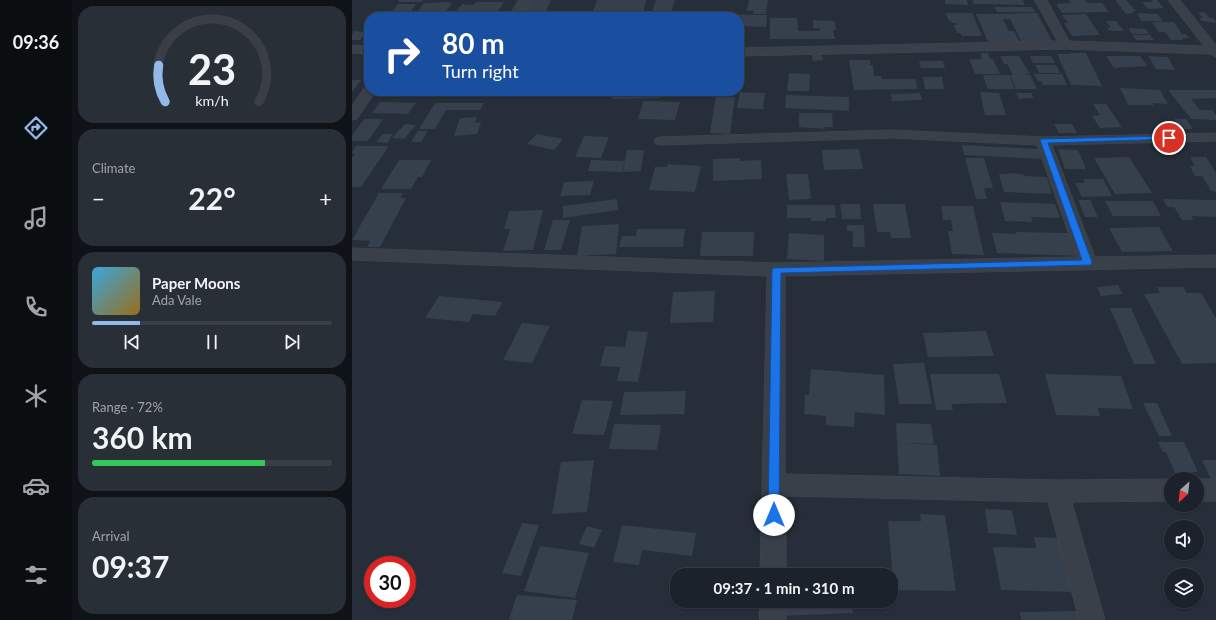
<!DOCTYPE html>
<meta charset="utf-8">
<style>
body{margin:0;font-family:Lato,sans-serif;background:#292f37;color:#f1f3f6;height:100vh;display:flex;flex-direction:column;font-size:15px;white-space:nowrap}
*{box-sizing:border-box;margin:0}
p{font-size:13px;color:#a0a4a9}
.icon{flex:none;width:22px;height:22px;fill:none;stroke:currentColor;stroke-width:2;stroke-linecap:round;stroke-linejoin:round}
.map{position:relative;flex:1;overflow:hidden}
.sheet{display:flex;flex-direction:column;gap:6px;padding:6px;background:#0f1318;width:280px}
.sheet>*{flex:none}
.banner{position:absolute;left:12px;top:12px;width:380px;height:84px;border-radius:16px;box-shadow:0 1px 3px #0004,0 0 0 1px #3a3f47;background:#1a4fa0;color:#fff;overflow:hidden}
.needle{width:26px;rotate:207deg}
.fabs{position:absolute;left:812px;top:472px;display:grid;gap:8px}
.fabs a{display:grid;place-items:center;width:40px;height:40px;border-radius:50%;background:#1c222b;box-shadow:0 1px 3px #0004,0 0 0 1px #3a3f47;font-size:20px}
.speed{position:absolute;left:12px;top:556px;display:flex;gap:8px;font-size:20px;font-weight:700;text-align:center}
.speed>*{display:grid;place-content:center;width:52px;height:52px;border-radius:50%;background:#1c222b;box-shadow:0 1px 3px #0004,0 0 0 1px #3a3f47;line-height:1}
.speed .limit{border:6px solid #d22;background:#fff;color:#111}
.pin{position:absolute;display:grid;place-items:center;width:34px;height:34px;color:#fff;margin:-17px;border:2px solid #fff;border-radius:50%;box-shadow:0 1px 4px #0007}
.me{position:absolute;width:44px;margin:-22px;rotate:0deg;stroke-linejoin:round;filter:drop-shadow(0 0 3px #0008)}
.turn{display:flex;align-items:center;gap:14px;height:84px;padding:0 12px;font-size:18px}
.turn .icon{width:52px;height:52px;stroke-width:2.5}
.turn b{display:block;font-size:28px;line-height:34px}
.big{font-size:30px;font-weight:700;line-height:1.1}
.sheet .card{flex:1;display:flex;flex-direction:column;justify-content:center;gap:6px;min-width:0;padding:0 14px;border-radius:16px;background:#292f37}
.sheet .dial{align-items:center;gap:0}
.dial svg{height:104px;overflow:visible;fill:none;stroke:#3a3f47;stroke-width:7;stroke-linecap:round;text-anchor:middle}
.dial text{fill:#f1f3f6;stroke:none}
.song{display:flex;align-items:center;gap:12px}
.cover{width:48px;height:48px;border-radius:6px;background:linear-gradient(135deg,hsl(200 70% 55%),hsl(40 70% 35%))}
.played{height:4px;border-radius:2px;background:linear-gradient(90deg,#93b9eb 20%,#3a3f47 20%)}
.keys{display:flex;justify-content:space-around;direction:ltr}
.heat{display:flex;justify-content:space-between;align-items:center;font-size:22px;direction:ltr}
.charge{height:6px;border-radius:3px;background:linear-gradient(90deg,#34c759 72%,#3a3f47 0)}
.trip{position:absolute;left:318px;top:568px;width:228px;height:40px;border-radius:16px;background:#1c222b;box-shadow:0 1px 3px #0004,0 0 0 1px #3a3f47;font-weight:700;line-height:40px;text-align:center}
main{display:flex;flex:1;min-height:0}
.tabs{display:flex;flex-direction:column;width:72px;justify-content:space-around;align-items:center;background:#0b0e11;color:#a0a4a9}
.tabs .icon{width:28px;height:28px}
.tabs .on{color:#93b9eb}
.tabs b{font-size:18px;color:#f1f3f6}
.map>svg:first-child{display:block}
.building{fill:#35404c}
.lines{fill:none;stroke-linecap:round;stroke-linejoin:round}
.street-casing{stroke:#424952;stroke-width:1}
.street{fill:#394049;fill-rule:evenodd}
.route{fill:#1a73e8;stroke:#114b97}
</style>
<main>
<nav class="tabs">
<b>09:36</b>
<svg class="icon on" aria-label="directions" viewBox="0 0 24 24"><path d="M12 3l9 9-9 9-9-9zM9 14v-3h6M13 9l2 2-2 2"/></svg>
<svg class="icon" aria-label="music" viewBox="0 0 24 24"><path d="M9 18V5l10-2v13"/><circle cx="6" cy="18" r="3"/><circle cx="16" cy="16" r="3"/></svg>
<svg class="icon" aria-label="phone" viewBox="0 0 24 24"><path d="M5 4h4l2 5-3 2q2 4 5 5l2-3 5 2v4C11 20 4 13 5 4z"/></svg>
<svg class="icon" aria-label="climate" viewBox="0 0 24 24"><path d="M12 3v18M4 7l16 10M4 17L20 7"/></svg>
<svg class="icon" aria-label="car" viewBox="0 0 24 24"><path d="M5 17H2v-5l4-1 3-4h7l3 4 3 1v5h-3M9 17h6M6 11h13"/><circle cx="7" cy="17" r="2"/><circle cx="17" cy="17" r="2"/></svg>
<svg class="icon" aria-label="filters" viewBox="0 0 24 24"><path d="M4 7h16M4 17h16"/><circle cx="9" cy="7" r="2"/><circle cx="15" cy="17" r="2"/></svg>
</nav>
<section class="sheet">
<div class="card dial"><svg viewBox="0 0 100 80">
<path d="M14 69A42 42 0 1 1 86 69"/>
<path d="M14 69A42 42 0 0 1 9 41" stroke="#93b9eb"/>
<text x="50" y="56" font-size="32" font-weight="700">23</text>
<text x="50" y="72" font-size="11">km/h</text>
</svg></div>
<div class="card"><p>Climate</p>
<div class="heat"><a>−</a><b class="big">22°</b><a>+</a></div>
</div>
<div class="card">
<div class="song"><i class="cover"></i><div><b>Paper Moons</b><p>Ada Vale</p></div></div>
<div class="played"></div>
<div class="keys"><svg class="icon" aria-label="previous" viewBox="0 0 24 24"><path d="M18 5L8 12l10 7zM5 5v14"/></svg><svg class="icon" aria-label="pause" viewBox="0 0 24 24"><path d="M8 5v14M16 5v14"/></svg><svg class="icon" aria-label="next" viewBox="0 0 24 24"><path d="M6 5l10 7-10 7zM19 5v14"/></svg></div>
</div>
<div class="card"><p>Range · 72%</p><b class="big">360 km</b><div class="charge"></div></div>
<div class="card"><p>Arrival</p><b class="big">09:37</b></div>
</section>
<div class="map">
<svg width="864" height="620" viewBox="0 0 864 620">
<rect width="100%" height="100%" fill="#252e39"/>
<path class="building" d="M47,0H72L70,2H46Z
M177,0H199L194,11H172Z
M245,0H294L292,11H241Z
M304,0H323L319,12H300Z
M397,0H416L414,14H401L402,11H395Z
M593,0H615L616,5L593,4Z
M620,0H671L673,5L622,4Z
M717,0H733L735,3H750L757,12L710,13L704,4L719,3Z
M763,0H774L784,11H781L782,13L774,14Z
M800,0H805L812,8L796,9L790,2H801Z
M98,2L97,3H100L91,15H63L72,3Z
M124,2H152L144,14L122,13L123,12H118L116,14L103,13L110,4L122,5Z
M46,4H64L58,13H62L58,17H36Z
M642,7H680L683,12H645Z
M846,12H852L858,18H862L864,23L850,21L847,18H851Z
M593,13H620L630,36H610L608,33H605L602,25H605L604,23H600L599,21H597Z
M685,13L701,43H670L658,19H651L657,31H662L669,44H637L624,14H643L646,19L643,14Z
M785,13L806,14L811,21H789Z
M302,14L354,16V17H301Z
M363,14L415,15L414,27L387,26V17H362Z
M734,14L748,35L720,36L712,23H716L710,15Z
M96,15H131L130,17H94Z
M418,18H445L446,31H468V28H461V20L483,21L484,30H481L483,39H418Z
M754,21H764L772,31H758L755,28H759Z
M800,22H822L830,34H834L837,38H830L831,40H819L813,32H807Z
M776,28L794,29L797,34H780Z
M2,31L15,32L8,40H0V34Z
M780,35H798L802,40H784Z
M628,53H636L638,59H641L648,74H623L617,59H630Z
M718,53H734L750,86L719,85L705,54H718Z
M469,54L471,60L461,61L460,55Z
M648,56H667L678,74L671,75H678L685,89H664L658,75H661L655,64H652Z
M678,56H699L703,63H681Z
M754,56H788L796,66L762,68Z
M796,56L816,57L823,70L804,69Z
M497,60H518V65H521L522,76H529L530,79H563L566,89L502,90Z
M567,61H591L593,68H569Z
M683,65H704L708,73H687Z
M437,73L458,74L457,91H435Z
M682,74H710L715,85H691L689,81H686Z
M631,75H657L663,89H636Z
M571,77H590L592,89H573Z
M387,79H391L390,91H387Z
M0,80H9L0,92Z
M768,88L808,90L816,104L801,103L802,105H776Z
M816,90H864V98L839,99L848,110H860L864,115V120L839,119Z
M262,91H309L308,98L260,99Z
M333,91H359V96H333Z
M388,92L413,93L411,109L385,108Z
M628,92L647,93L654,115H633Z
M568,93L570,100L540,101L539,94Z
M664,93H679L682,98L667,99Z
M434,95L497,97V111L433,108Z
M364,96L383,97L378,134L358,133Z
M291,101L328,102L323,120L286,119Z
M28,102L64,103L56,114L20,113Z
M83,103H132L128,110H94L83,129H67Z
M741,104H754L770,127L748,128L740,116L748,115Z
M447,113H480L481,127H472L473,129L447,127Z
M125,117L123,123L129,122L125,134L102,136L108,118Z
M12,119H31L16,141H0V136Z
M822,119H834L841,129H828Z
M53,124L64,125L52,139L40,138Z
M702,124H720L725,133H707Z
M66,131H76L69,142H59Z
M31,134H41L35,143L24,142Z
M185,134L211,139L202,150L175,144Z
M232,136L257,137L249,158L223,157Z
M610,145L686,149L689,159L612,155Z
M4,146H37L9,187H0V157L3,154L0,153V152Z
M507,149L511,169L472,170L470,150Z
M706,149L726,150L734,169H713Z
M275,150H292L289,171L271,172Z
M777,157L800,193L763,194L742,158Z
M838,157H854L864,173V192L859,191L850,176H843L838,166H843Z
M388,158V161L409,160L410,179L361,181V159Z
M613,158H632L641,188H632L635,199H624Z
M47,160H79L70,177H66L59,189H29Z
M239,160L273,161L270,172L236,171Z
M316,164L349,166L343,192L297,190L303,167H315Z
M657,173L671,174L672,176L695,177L700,194L652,192L647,174H657Z
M434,174H456L459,199L437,200Z
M731,179H751L760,196L730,197L723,183H733Z
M242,181L238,195L208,196L212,182Z
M27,193H51L48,198H54L28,247H15L18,241L0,240Z
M265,199L266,210L211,218V206Z
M811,199L864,200V217L839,216L842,220H830L822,207H815Z
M726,200H738L746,217H733Z
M753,201H801L809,216H761Z
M648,202L703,204L708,218L679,217L681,222L653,221Z
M488,204H508L509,219H490Z
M521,204H553L559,238H539L538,232H525Z
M435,205H483L484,218H474V221H459V218H435Z
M589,206H621L632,255L600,254L596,231H601L599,220H591Z
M191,210L181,250L151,251L158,229H152L157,211Z
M201,220H218L209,250H192Z
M267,224L264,254L225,256L230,226Z
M495,225H512L513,247H501V231H495Z
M807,227L821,251L770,252L757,228Z
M285,229H333L331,247H267L270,236H284Z
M350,232H402L401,256H348Z
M664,232L716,233L721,246H727L730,256L645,253L640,233L665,234Z
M437,233L472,235V261L435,259Z
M766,285L771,294L749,296L745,287Z
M805,287H831L835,293H849L864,318V363L830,364L792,294L808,293Z
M363,291L361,322L318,323L321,292Z
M87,296L151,302L143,316L121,314L117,322L73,318Z
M758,308H779L804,364H782Z
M170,323L198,326L180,363L151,360Z
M276,331L296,332L286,382L265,381L268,367L248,366L253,346L273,347Z
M634,331L642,356L576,357L571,333Z
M572,363L580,404H547L541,364Z
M459,369L532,375L533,415L503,412L502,427L474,425V416L452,414L453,395H457Z
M578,374H647L655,403L599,404L601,410H584Z
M693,374L769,376L781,409L746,408L748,416L704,415Z
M334,391L332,414L268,415L272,392Z
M230,400L261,401L252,435L220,434Z
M791,403H805L820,436H807Z
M544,423L579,424L582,444L545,443Z
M262,424L309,425L305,450L257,449Z
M806,442H832L846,472L823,473L814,452H811Z
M545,443L585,445L588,476L547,474Z
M242,460L235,512L200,514L209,462Z
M850,460H864V481H860Z
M633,509L660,510L665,535L636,533Z
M568,514L593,515L604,591L542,590L536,521H569Z
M170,523L187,525L169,576L150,573Z
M270,525L344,533L340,556L290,550L287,565L261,562Z
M235,526L250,530L242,548L227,544Z
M682,537L707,538L720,592L649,590L641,547L684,548Z
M188,546L237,553L223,598L172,591Z
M497,572L498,575H475V573Z
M165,595L225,600L220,620H157Z
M427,601H500L501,613L428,616Z
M731,611L733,620H669L668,612Z"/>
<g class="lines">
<defs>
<path id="street" d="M167,0H179L169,17H157Z
M683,0H695L717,41L852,46L816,0H828L864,45V57L858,54L713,49L387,56V48L705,41Z
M0,45L17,46V54L0,53Z
M17,87V91H24L5,119L0,120V106L12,88Z
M540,130L691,137L864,133V141L700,145L743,257L864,255V267L433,276V474L705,480L819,479V501L720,502L753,620H727L696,502L434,496V575H408L415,276L0,260V248L424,263L725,257L685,145L540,138L309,145L304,144L302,141L304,138L309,137Z
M845,479H864V501H845Z
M408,601H434V620H408Z"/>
</defs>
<use href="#street" class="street-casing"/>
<use href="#street" class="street"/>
</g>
<path class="route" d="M817,136H819V139L696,143L740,262L739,265L429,273L427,515L426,519L422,520L418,519L416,515L420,270L421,268L730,260L688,140L689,139Z"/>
</svg>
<div class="fabs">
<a><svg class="needle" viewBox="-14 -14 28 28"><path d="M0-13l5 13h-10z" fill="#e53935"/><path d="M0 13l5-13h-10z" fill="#a0a4a9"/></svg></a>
<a><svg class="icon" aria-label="sound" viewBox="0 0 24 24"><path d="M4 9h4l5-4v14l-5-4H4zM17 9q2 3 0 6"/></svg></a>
<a><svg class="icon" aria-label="layers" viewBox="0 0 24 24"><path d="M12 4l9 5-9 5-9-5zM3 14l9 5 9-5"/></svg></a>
</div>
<div class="speed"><div class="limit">30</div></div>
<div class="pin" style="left:817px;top:138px;background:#d93025"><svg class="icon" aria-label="arrive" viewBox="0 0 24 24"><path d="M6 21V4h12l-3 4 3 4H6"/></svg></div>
<svg class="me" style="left:422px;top:515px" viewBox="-20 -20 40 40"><circle r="19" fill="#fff"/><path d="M0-13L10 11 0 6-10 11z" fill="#1a73e8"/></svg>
<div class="trip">09:37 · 1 min · 310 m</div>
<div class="banner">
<div class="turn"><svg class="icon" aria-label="right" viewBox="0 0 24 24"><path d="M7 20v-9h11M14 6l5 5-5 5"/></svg><div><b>80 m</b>Turn right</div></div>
</div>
</div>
</main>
